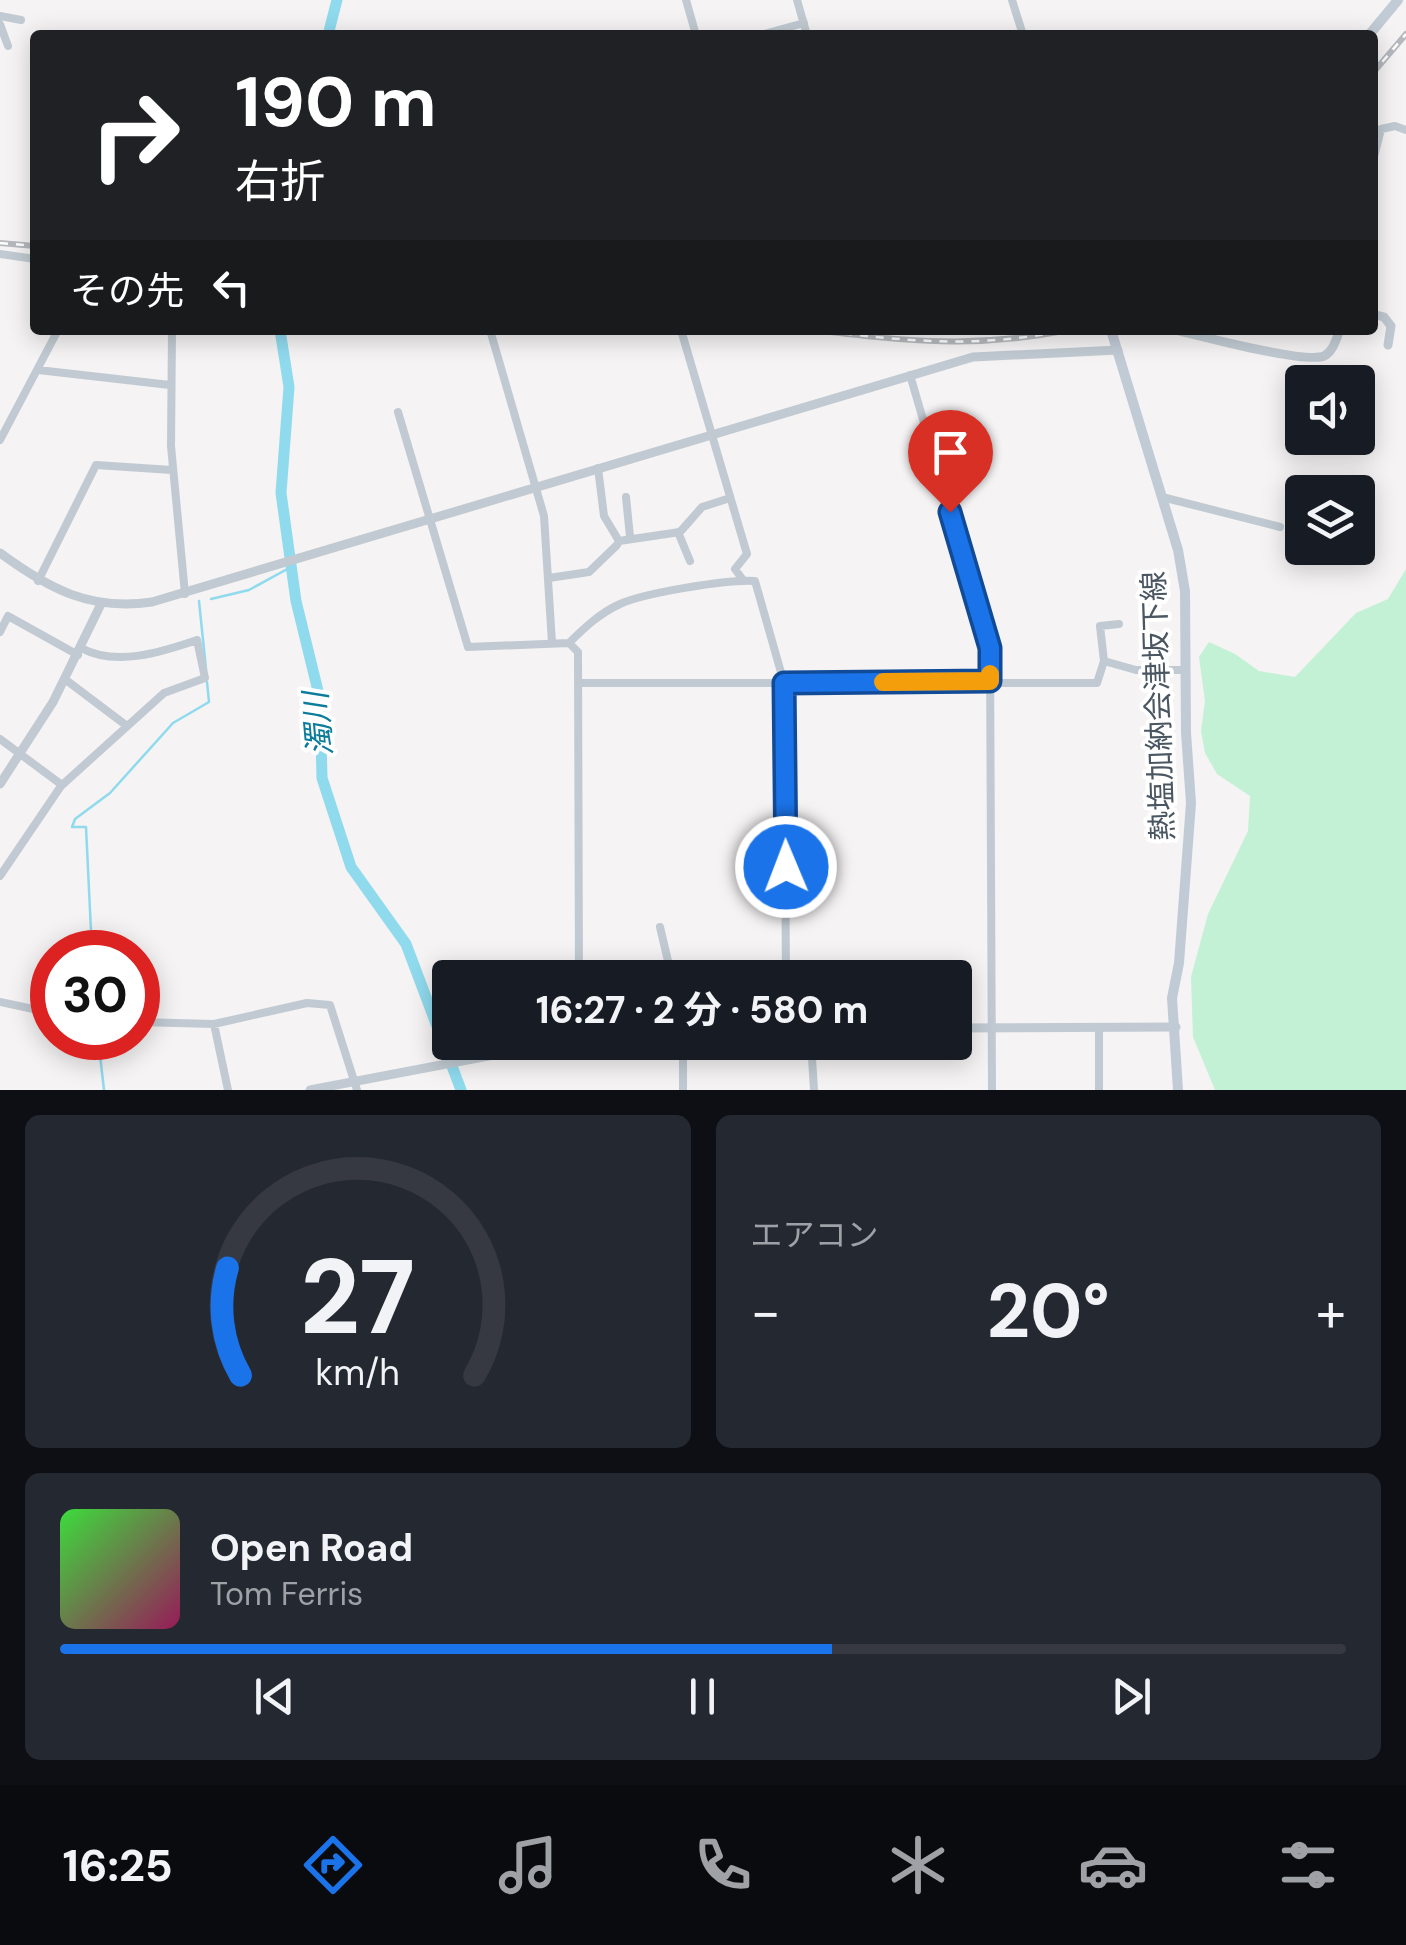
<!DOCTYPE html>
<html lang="ja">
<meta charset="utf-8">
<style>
body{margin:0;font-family:"DM Sans","Noto Sans JP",sans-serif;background:#242831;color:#f1f3f6;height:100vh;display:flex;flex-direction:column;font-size:38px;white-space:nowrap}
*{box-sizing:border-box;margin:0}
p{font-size:32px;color:#9ea1a6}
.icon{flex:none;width:55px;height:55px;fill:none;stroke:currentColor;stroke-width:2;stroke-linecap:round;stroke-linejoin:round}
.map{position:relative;height:1090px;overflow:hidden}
.drawer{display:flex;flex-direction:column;gap:25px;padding:25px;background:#0d0f14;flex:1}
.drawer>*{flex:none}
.banner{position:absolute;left:30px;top:30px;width:1348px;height:305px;border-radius:10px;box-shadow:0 5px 25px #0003;background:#202124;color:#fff;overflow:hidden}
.fabs{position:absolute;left:1285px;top:365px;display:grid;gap:20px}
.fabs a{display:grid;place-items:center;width:90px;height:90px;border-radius:10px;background:#171b24;box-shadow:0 5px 25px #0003;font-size:50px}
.speed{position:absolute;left:30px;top:930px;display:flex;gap:20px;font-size:50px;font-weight:700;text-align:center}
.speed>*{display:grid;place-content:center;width:130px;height:130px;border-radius:50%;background:#171b24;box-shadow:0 5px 25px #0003;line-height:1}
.speed .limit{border:15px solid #d22;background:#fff;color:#111}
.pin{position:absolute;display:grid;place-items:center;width:85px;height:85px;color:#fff;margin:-102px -42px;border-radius:50% 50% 50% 0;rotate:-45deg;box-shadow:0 0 10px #0007}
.pin .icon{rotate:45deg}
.me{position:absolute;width:110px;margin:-55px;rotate:359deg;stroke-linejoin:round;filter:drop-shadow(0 0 8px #0008)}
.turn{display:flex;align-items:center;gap:35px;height:210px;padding:0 40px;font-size:45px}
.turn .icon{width:130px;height:130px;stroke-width:2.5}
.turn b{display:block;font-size:70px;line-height:85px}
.then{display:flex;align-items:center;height:95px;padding:0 40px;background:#0003;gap:20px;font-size:38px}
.big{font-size:75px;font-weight:700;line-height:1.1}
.drawer .card{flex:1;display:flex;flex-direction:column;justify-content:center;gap:15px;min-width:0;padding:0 35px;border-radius:15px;background:#242831}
.drawer .dial{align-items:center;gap:0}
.dial svg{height:260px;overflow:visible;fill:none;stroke:#363941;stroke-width:7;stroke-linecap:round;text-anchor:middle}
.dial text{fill:#f1f3f6;stroke:none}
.song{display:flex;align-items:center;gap:30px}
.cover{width:120px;height:120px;border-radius:15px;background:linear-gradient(135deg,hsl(120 70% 55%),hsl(330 70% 35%))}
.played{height:10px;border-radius:5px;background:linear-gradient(90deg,#1a73e8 60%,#363941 60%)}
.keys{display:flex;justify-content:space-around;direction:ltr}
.heat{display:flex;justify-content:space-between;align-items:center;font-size:55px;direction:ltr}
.drawer .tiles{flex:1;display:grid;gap:25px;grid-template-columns:1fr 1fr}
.card:last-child{grid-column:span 2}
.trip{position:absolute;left:432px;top:960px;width:540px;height:100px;border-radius:10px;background:#171b24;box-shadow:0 5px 25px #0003;font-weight:700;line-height:100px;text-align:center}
.tab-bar{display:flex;height:160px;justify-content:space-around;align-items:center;background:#090b0e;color:#9ea1a6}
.tab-bar .icon{width:70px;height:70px}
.tab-bar .active{color:#1a73e8}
.tab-bar b{font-size:45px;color:#f1f3f6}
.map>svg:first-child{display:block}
.green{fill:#c3f1d5}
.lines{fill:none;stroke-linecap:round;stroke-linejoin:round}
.stream{stroke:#90daee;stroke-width:2.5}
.river{stroke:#90daee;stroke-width:11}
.minor{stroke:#c1cad2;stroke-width:8}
.tertiary{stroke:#c1cad2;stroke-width:9}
.secondary{stroke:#c1cbd6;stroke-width:10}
.rail-casing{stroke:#b5b8bd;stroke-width:6}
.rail{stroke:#fff;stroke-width:2.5;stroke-dasharray:8;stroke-linecap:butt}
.route-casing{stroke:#114b97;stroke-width:25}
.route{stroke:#1a73e8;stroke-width:18}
.slow{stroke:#f59e0b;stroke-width:18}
.labels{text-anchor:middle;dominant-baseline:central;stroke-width:8;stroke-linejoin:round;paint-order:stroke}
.street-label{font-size:30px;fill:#4a5661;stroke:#fff}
.water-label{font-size:32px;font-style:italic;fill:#0c7c9b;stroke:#fff}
</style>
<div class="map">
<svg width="1406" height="1090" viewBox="0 0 1406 1090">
<rect width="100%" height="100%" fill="#f5f3f3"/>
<path class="green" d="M1406,569V1090H1215L1193,1037L1191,977L1208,914L1248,831L1250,796L1217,774L1205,753L1201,731L1205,701L1199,657L1209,642L1235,654L1259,671L1295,677L1356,613L1388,599Z"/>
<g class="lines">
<path class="stream" d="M211,599L249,590L291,567
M199,601L206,669
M92,952L86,827H72L75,819L110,793L173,723L209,702L207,682
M98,1038L104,1090"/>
<path class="river" d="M328,35L337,0
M280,330L289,387L281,493L296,601L320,699L322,778L351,867L406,944L461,1090"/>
<path class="minor" d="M686,0L696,35
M797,0L807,35
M1012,0L1023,35
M0,16L21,20
M0,24L8,46
M761,35L804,23
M1372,165L1381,129L1395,126L1406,130
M0,254L35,259
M172,330L171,446L185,594
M490,330L544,516L552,643
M681,330L747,554L735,569L743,580
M38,370L170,385
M910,375L990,648L992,1090
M398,412L468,647L569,643C584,628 600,613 620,604C644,593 728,579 755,581L784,683L786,978
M0,440L58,330
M626,497L630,537
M1162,497L1280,527
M678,532L690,561
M619,541L680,532L702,507L730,498
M549,578L589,572L617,545L619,541L604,516L598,468
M38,581L96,465L172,470
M0,632L8,616L78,655
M569,643L578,652L579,978
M1104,661L1100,626L1119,624
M66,680L127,726
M579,683H1097L1104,661L1136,670H1184
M0,739L62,785
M0,876L61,786L164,693L205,678L197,640C162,652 116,667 81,648
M660,927L672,978
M579,974L657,978
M0,1002L52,1013
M138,1022L214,1024L307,1003L330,1005L357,1090
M214,1024L228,1090
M1099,1027V1090
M683,1042V1090
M811,1042L814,1090"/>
<path class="tertiary" d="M1372,314L1384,317L1391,326L1388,345
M1176,330C1201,336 1305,364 1324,356C1333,352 1336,339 1340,330
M0,553C49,589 90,611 152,602L973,357L1118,350
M0,784L53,702L101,604
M955,1028L1176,1027
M310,1090L562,1042"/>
<path class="secondary" d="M1369,35L1398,0
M1111,330L1178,550L1185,591L1186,733L1191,803L1179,963L1172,998L1178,1090"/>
<defs>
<path id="rail" d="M1372,74L1406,34
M0,243L35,246
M812,330C908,341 973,349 1069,330"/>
</defs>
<use href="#rail" class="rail-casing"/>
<use href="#rail" class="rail"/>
</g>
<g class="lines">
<defs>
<path id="route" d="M786,867L784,683L990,681V648L950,512"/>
</defs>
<use href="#route" class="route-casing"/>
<use href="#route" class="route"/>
<path class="slow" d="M883,682L990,681V674"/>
</g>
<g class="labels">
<g class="street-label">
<text transform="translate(1158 706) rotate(-92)">熱塩加納会津坂下線</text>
</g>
<g class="water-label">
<text transform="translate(318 724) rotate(-95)">濁川</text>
</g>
</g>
</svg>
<div class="fabs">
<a><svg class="icon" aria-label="sound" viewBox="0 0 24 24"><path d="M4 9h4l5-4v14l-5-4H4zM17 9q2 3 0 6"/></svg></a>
<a><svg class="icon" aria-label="layers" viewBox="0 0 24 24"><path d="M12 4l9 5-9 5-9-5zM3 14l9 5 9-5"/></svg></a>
</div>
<div class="speed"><div class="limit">30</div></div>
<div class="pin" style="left:950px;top:512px;background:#d93025"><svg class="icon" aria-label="arrive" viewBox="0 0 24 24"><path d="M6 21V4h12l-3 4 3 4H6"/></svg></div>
<svg class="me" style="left:786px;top:867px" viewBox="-20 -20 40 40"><circle r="17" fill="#1a73e8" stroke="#fff" stroke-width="3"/><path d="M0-11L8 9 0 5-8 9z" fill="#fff"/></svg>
<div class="trip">16:27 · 2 分 · 580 m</div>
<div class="banner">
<div class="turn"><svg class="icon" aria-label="right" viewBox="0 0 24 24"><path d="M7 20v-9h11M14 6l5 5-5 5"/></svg><div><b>190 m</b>右折</div></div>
<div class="then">その先<svg class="icon" aria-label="left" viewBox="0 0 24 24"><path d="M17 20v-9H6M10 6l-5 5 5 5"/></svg></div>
</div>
</div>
<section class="drawer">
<div class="tiles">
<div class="card dial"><svg viewBox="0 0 100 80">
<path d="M14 69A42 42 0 1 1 86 69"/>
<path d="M14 69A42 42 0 0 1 10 36" stroke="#1a73e8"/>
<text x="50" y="56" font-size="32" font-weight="700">27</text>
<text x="50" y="72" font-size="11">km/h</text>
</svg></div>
<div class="card"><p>エアコン</p>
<div class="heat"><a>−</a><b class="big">20°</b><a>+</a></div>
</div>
<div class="card">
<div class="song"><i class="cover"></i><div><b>Open Road</b><p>Tom Ferris</p></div></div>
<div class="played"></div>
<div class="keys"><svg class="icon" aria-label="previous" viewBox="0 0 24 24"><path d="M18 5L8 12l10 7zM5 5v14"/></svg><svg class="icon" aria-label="pause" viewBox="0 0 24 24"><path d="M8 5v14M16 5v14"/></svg><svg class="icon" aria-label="next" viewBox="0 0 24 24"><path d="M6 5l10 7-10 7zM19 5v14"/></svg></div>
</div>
</div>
</section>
<nav class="tab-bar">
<b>16:25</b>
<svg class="icon active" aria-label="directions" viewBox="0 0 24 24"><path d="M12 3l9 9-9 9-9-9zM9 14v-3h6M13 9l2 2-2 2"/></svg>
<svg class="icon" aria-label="music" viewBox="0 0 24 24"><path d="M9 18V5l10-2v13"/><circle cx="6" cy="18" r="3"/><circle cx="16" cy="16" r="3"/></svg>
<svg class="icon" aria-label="phone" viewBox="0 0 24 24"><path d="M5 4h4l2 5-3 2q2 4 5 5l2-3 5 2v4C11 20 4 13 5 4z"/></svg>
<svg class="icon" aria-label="climate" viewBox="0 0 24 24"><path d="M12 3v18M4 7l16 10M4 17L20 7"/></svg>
<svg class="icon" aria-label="car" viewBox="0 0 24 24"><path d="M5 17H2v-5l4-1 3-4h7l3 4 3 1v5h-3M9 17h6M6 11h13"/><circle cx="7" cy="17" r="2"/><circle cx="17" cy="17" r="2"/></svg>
<svg class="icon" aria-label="filters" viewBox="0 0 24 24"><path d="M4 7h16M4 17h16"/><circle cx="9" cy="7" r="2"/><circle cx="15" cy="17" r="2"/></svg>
</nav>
